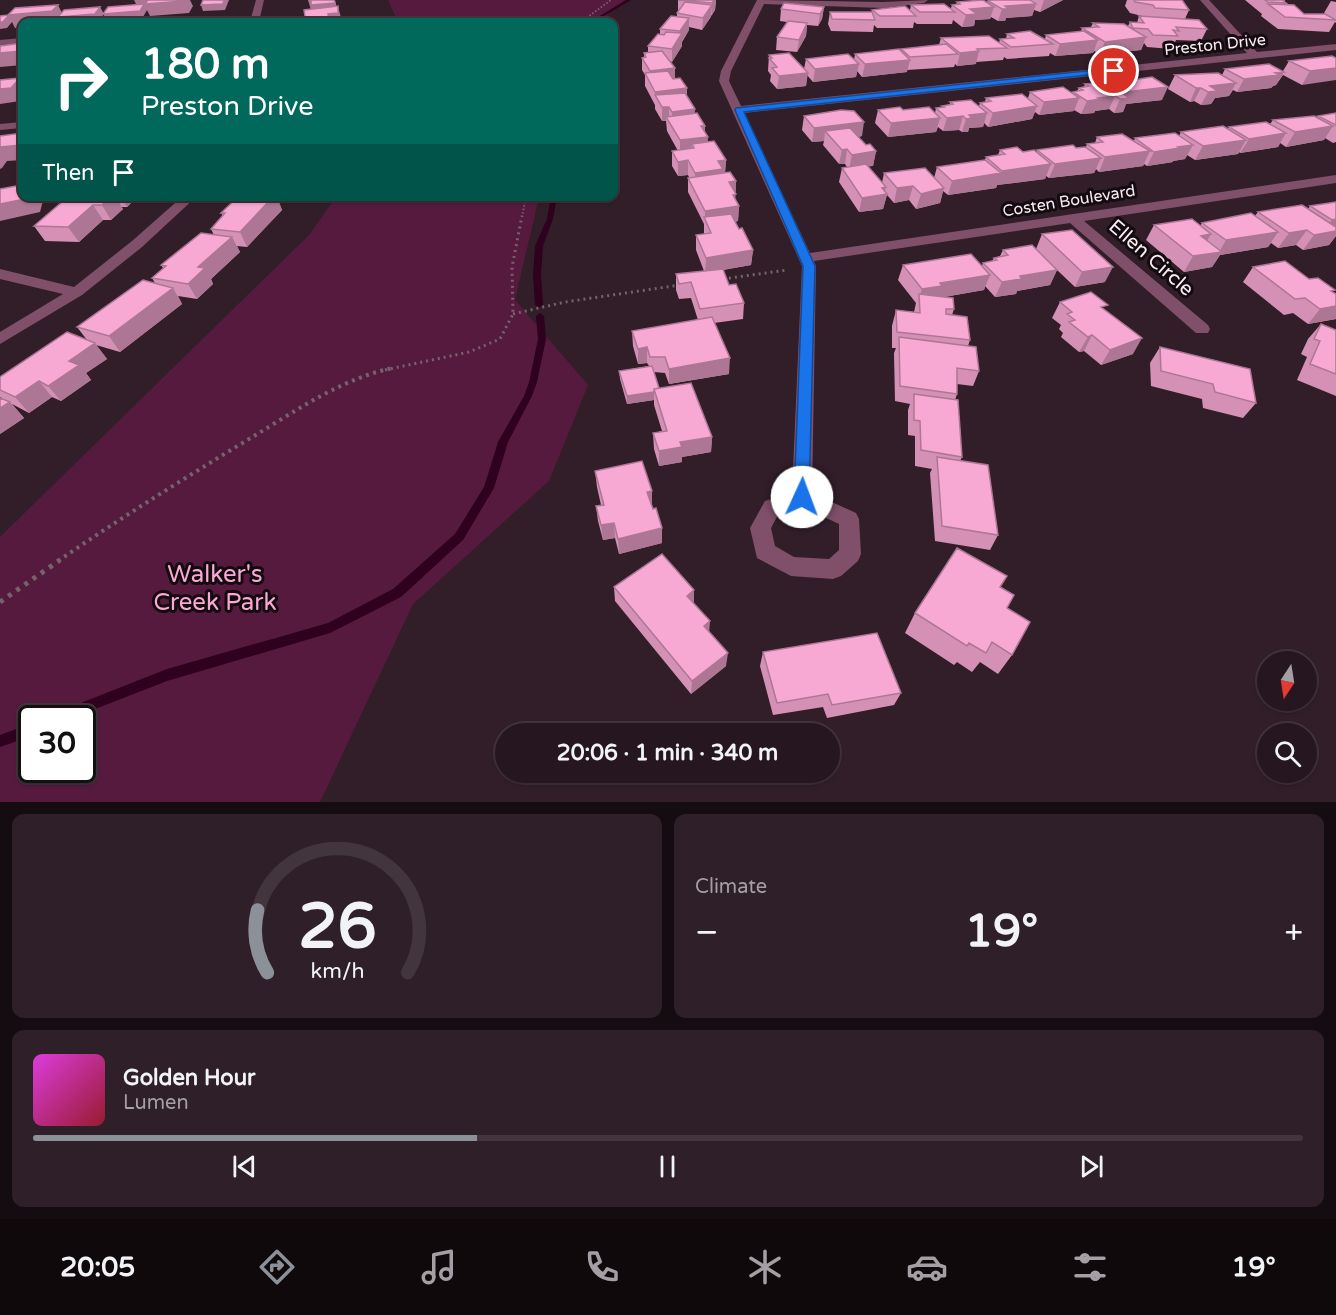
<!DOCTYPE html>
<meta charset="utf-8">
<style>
body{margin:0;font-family:"Varela Round",sans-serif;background:#2e1f28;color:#f1f3f6;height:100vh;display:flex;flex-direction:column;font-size:22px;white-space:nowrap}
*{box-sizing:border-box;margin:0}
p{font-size:20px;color:#a49fa4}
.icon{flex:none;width:33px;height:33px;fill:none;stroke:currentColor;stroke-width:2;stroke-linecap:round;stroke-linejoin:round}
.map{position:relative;height:802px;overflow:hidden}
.details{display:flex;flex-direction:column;gap:12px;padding:12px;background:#150c11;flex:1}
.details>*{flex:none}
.banner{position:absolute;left:18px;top:18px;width:600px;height:183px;border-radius:12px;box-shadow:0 2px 4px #0004,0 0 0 2px #42353d;background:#00695c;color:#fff;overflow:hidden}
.needle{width:39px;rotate:192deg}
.fabs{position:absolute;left:1257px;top:651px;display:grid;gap:12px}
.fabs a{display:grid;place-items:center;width:60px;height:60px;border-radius:50%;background:#26161f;box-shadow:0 2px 4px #0004,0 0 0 2px #42353d;font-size:30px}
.speed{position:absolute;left:18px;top:705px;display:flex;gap:12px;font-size:30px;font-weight:700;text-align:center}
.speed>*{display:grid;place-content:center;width:78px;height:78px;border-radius:50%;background:#26161f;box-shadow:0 2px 4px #0004,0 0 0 2px #42353d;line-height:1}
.speed .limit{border:3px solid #111;border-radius:9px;background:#fff;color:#111}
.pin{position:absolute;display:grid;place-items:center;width:51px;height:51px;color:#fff;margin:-26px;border:3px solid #fff;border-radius:50%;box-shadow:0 2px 6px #0007}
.me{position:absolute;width:66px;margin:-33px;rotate:2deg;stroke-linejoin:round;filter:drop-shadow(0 0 4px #0008)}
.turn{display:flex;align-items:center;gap:21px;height:126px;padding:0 24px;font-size:27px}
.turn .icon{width:78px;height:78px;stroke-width:2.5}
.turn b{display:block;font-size:42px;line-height:51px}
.then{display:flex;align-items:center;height:57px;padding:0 24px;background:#0003;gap:12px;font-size:22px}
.big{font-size:45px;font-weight:700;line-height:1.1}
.details .tile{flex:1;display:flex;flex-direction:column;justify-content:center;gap:9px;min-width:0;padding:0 21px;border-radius:12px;background:#2e1f28}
.details .dial{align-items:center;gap:0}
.dial svg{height:156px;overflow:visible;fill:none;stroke:#42353d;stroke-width:7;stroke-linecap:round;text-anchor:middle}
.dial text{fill:#f1f3f6;stroke:none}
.song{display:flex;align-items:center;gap:18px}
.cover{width:72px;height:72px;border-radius:9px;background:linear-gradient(135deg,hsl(300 70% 55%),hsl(350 70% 35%))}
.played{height:6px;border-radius:3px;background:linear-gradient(90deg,#8c9099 35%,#42353d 35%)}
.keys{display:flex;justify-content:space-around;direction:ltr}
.heat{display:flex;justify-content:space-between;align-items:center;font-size:33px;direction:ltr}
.details .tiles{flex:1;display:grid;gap:12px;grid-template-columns:1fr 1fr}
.tile:last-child{grid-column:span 2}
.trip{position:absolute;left:495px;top:723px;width:345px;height:60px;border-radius:30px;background:#26161f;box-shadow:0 2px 4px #0004,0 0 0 2px #42353d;font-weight:700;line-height:60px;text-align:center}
.menu{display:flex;height:96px;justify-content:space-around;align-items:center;background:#0f090c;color:#a49fa4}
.menu .icon{width:42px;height:42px}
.menu .on{color:#8c9099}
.menu b{font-size:27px;color:#f1f3f6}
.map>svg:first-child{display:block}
.green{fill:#561a3f;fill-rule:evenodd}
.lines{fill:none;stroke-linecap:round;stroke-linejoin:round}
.stream{fill:#2f011e;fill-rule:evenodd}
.path-far3{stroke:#75626c;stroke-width:2;stroke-dasharray:1.5 2;stroke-linecap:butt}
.path-far2{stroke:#75626c;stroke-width:3;stroke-dasharray:2 4;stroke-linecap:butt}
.path-far1{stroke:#75626c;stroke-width:4;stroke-dasharray:3 4.5;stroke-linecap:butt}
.path{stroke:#75626c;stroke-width:5;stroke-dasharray:4 6;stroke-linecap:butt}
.minor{fill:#804f6a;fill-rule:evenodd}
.wall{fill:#d491b5}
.shaded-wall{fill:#ad7694}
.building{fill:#f7a9d3;stroke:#ad7694;stroke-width:1.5}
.route{fill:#1a73e8;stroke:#114b97;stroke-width:1.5}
.labels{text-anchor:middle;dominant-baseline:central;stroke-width:6;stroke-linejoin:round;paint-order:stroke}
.far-street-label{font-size:16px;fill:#fbecf3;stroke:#140b10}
.street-label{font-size:20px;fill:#fbecf3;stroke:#140b10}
.near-park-label{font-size:24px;fill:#f9a9d4;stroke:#140b10}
</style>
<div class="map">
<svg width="1336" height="802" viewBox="0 0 1336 802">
<rect width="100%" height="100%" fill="#321e29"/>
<path class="green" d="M388,0H626L599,22H398Z
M336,197H539L515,300L588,385L549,481L413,604L320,802H0V537L309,235ZM82,718V770H32V718Z"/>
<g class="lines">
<path class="stream" d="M626,0H631L594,22H590Z
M551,196H557L553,219L543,246L541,274L543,305L539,307L535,305L533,274L535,246L547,219Z
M540,313L544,316L546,339L537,382L532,396L508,442L494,488L463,540L401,597L330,633L167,681L72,718H51L53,714L167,669L328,623L393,589L455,534L484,487L498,442L524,396L529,382L538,339L536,316Z
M32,723V736L0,747V735Z"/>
<path class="path-far3" d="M581,22L611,0
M522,217L526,196"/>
<path class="path-far2" d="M723,279L787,270
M513,314L565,302L680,285
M385,370L469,352L500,339L513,314L512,267L522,216"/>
<path class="path-far1" d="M58,561C122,517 188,476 254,436C297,410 343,378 393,368"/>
<path class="path" d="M0,602L60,560"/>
<path class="minor" d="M256,0H264L259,22H225L229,19L251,18Z
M757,0L883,2L928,0L924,3L883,8L764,4L731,71L729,81L741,106L1247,53L1200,0H1209L1257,52L1336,44V50L744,113L810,253L1336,175V183L1084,221L1208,325L1210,329L1208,333H1196L1070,223L814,261L816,266L812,493L856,513L859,519L861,554L858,561L841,576L833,579L791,576L757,558L750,528L765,501L792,492L802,266L719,81L721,71ZM801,506L839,524V550L829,559L794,557L775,546L771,528L779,513Z
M22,38V44L0,46V40Z
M22,122V128L0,130V124Z
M183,196H197L142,247L82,295L0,344V332L63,294L0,279V269L74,287L132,241Z"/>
</g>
<path class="wall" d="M678,0H716L715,10L702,30L689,27V30L682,42V46L672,62L670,61L675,78L687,88V96L695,109L694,113L705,132L708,142L726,160L725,172L736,181L735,199L739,206L738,221L735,222L739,229L753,250L751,265L723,270L729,285L744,303L743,319L714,323L729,374L669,384L665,373L654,372L659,388L712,437L711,452L682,457V462L659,466L654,449L653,433L662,431L654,405V400L627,404L620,379L619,371L649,366L647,363L638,364L633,346L632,331L698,320L691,298L679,299L676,290V274L704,271L696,250V235L704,234V224L688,192V178L689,177L688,175L678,176L672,166V151H678L667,131L666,121H662L655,109V105L645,86V75L642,70V58L644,57V53H648V46L660,34V29L677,17V13L678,11Z
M992,0H1063L1040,12L1034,10L1032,16L1006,18L1005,21H998L991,17L990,19L975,20L974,26L962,27L953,20L952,24H917L914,22L913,28H877L874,25L873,32L831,31L828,24L830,12H872V10H910L911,5L951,8L952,5H956L957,2L987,3L988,1Z
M1127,0H1182L1189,10L1185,19L1207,29L1201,41L1176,40L1172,49L1147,47L1144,43L1141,50L1100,54L1094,51L1093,53L1055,56L1050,53L1049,56L1007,59L1004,57L1003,60L976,62V64L957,66L955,64L954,67L907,70V72L862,77L857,71L856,77L813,82L807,75L806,86L777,89L770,81L771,75L768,71L769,55L804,69L806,59L854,60L855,54L900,51L901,49L939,45L941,38L999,43L1000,39H1006L1007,34L1045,39L1046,35L1081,32L1082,28L1091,27L1093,23L1128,26L1130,22L1137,23L1139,16L1146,17L1130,13L1125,6Z
M1245,0H1285L1284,2L1286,3L1285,5L1304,14L1326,15L1324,13L1331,1L1336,2V23L1335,22L1329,32L1278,29L1261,16L1262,14Z
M824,7L822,19L818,26L807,25L806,36L797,52L776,50L777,37L787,22L780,21L781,9Z
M1332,56L1302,85L1283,75L1276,85L1273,86L1271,88L1237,92L1233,90L1229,96L1215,98L1211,104L1201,105L1194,101L1190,102L1168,89L1175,75H1222L1225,69L1283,71L1289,61Z
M1112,83L1162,100L1126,104L1123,112L1114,113L1109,109L1095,111L1094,113L1081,114L1074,110V111L1039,115L1035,112L1032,119L988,127L984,123L983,127L969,128L968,132H962L959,130L943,131L938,127L936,132L888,137L875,123L878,110H903L935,113L936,108L942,107V106L950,105V102L979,106L980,103L985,102L986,98H1028L1030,92L1072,93L1073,92L1077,91L1079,88L1084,87L1085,84L1111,85Z
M1336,113V142L1333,143L1325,138L1324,140L1286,147L1280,143L1278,147L1240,153L1239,152L1238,154L1195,160L1187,155L1185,159L1173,161V162L1147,166L1144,164L1143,166L1099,172L1096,169L1094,173L1049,178L1046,176L1045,179L997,185L996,188L948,195L943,191L940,203L916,209L909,200L894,203L887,195L883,209L859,212L839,182L842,168L847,167L845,164H839L823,145L824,141L812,142L802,130L804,116L862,136L858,137L866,145L876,151L873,166H868L882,183L884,173L934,178L937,167L985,160L986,157L998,155L1000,150L1037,152V150L1086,147L1087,144L1095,143L1097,137L1134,141L1135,138L1179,136L1181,132L1228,129L1229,127L1270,124L1273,120L1317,117L1318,116Z
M69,196H138L127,207H121L123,209L111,220H103L79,242L45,241L34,226Z
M239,196H289L285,201H278L282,210L247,247L237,246L240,252L211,279L213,284L197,299L178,296L182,304L120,352L96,345L107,359L86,373L91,380L61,401L52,397L29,413L12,404L24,418L0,434V398H2L0,397V377L87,340L77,327L155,283L152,278L163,268L161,265L214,235L211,229L223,216L221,213Z
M1336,202V236L1329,245L1303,250L1296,245L1278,248L1271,243L1268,247L1220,255L1212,267L1184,272L1146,240L1154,225L1200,226L1202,223L1255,216L1258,212L1308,209L1310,206Z
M1042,234L1105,282L1075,287L1057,270L1050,285L1017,291L1016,294L995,297L985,286L984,290L944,297L954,309L952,315L970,340L968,346L979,371L973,386L957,384V394L955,400L962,457L960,461L998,535L990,550L935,541L930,473L932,469L915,466V436L908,435V410L910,404L895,401L894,353L896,348H892V326L896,310L914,312L916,303L898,280L903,265L982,266L983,263L992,261L994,258L1000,256L1003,250L1036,249Z
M1253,267L1309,279L1333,292L1336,294V319L1308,324L1293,313L1284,315L1243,282Z
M1060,302L1105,310L1133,354L1101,365L1084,351L1079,352L1061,337L1063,333L1059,329L1061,325L1052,318Z
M1321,324L1336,330V396L1297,380L1307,357L1301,354L1308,339Z
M1160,347L1256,403L1243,418L1203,408L1202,399L1151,386L1150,363Z
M595,471L652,491V506L662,528V543L619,554L615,538L603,540L598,521L596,506L601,505L597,487Z
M614,587L709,631L726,666L691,694L615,601Z
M1000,587L1007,608L1012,655L998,674L980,662L972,672L957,662L954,665L905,633L915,613Z
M763,652L901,693L894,705L827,718L823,707L773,715L760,666Z"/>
<path class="shaded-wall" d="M134,0H190L193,6L189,13L150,16L145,6L147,10L143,17L107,20L103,14L137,6Z
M224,0H229L225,10L203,11L201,5Z
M308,0H335L338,13V6L342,22H328L311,10Z
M714,0H716L715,10L712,15V3Z
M1044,0H1063L1040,12Z
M1036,4L1032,16L1006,18L1005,21H998L1002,9L1005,6Z
M58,5L64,17L100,7L104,14L99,20L73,22H61L60,21L59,22H22V27L15,28L12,22L7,28L0,29V22L8,15Z
M712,5L711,17L702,30L703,18Z
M824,7L822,19L818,26L820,14Z
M994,7L990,19L975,20L974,26L962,27L966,15L970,9Z
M689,18V30L682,42V46L672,62V49L680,36V31Z
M807,23L806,36L797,52L799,40Z
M1146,37L1141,50L1100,54L1105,42Z
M1098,40L1093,53L1055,56L1060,44Z
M22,51V65L0,67V53Z
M979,51L976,64L957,66L960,53Z
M910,60L907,72L862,77L865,64Z
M859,64L856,77L813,82L815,69Z
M675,68V81L650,84V71Z
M1336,68V80L1302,85L1310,71Z
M1284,72L1276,85L1273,86L1271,88L1237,92L1244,79Z
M808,73L806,86L777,89L779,76Z
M20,78L22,82V102L21,100L20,101L0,104V89Z
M1236,83L1229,96L1215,98L1211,104L1201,105L1208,92L1210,86Z
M1168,87L1162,100L1126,104L1123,112L1114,113L1120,99H1122L1125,92Z
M687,88L686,102L655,95V105V92Z
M1196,88H1201L1194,101L1190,102Z
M1115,96L1109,109L1095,111L1094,113L1081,114L1087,101L1098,98Z
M1079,98L1074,111L1039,115L1044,102Z
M1037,106L1032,119L988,127L993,113Z
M662,107H669V120L666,117V121H662Z
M695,109L694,123L672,126V112Z
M987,113L983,127L969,128L968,132H962L966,119L969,115Z
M963,116L959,130L943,131L947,118Z
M940,118L936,132L888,137L891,123Z
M864,122L862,136L833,140L825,131L824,141L812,142L814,128Z
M701,126H705V137H708L707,151L694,148L692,144L691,153L680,155V140Z
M1333,126L1324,140L1286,147L1295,132Z
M1286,133L1278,147L1240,153L1249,139Z
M1246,140L1238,154L1195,160L1203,146Z
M22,143V160L7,161L2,168L0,169V147Z
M1193,145L1185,159L1173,161V162L1147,166L1154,152Z
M847,149L845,164H839L842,150Z
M876,151L873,166L849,169L852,155Z
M1150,151L1143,166L1099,172L1105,157Z
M1101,158L1094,173L1049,178L1055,164Z
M688,160V175L678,176V162Z
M726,160L725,174L695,187V173L718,161Z
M1051,164L1045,179L997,185L996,188L948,195L952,181L1001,173L1002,171Z
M736,181L735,207L739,206L738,221L708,225L705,220V211L729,182Z
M913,186L909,200L894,203L897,188Z
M886,187L884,194H887L883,209L859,212L862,198L882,188Z
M944,188L940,203L916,209L921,194Z
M30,196L44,197L40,212L0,221V204Z
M112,196H115L123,209L111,220L102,205Z
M121,196H138L127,207Z
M274,196H277L282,210L247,247L240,232Z
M283,196H289L285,201Z
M93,205L103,220L79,242L68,227Z
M1336,219V236L1329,245L1303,250L1314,235L1322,233L1332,220Z
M1307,230L1296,245L1278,248L1289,233Z
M1278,232L1268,247L1220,255L1212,267L1184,272L1193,256L1219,252L1226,240Z
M1211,234L1202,249L1201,236Z
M232,237L240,252L211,279L213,284L197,299L188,284L198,267Z
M753,250L751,265L705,273L706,258Z
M1113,267L1105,282L1075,287L1082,272Z
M1057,270L1050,285L1017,291L1016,294L995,297L1002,282L1020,276Z
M990,275L984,290L938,298H919L922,289L940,283Z
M173,288L182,304L120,352L109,336Z
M1336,306V319L1308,324L1320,309Z
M1092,335L1084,351L1079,352L1088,337Z
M1142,338L1133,354L1101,365L1110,350Z
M95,343L107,359L86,373L91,380L61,401L48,386L69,361Z
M647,347V363L638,364V349Z
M730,358L729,374L669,384V369Z
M39,381L52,397L29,413L15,397Z
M654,392V400L627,404V396Z
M10,402L24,418L0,434V408Z
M712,437L711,452L682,457V462L659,466V451L680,442Z
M652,491V506L647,492Z
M614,523L615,538L603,540L601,525Z
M662,528V543L619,554L618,539Z
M694,590V604L687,596Z
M710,621L709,635L704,626Z
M728,653L726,666L691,694L692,681Z"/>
<path class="building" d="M148,0H184V1L145,4Z
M203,0H224L223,4L201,5Z
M311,0H334L335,3L311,5Z
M678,0H714L712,3Z
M983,0L994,7L970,9L977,14L966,15L952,5L960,4L957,2Z
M992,0H1030L1036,4L1005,6L1009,9H1002L988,1Z
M1134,0H1182L1189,10L1155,8L1153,5L1135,2Z
M1265,0H1282L1286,3L1268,2Z
M685,2L712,5L703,18L677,13Z
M784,3L824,7L820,14L781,9Z
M144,4L140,11L103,14L108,7Z
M944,4L955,12H920L911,5Z
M1268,4L1294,5L1304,14H1325L1336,20L1285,17Z
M58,5L52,11L8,15L15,8Z
M338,6V13L328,14L329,22H306L304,10Z
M905,6L916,16H880L872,10Z
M100,7L95,14L58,17L64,10Z
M830,12H872L875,20L832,19Z
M9,15L3,22H0V16Z
M671,16L689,18L680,31L660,29Z
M1139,16L1199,20L1207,29L1176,27L1179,31L1173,30L1178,36L1153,35L1148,29L1133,28L1130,22L1144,23Z
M788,21L807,23L799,40L777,37Z
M1093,23L1124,24L1146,37L1105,42L1082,28L1099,27Z
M1030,31L1053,44L1011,47L1000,39L1014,38L1007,34Z
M1084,31L1098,40L1060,44L1046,35Z
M666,32L682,33L672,49L648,46L658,34L664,35Z
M989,36L1007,48L977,49L979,51L960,53L941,38Z
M22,43V51L0,53V46Z
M946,44L958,54L910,57L901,49Z
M899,49L910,60L865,64L855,54Z
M662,51L675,68L650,71L642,58L646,57L644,53Z
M789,53L808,73L779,76L772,68L777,67L769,58H772L769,55Z
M848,54L859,64L815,69L806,59Z
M1332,56L1336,58V68L1310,71L1289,61Z
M1269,64L1284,72L1275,73L1279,75L1244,79L1225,69Z
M668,71L673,79L680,78L687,88L655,92L645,73Z
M1218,73L1236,83L1210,86L1218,91L1208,92L1201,88H1196L1175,75Z
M1152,77L1168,87L1125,92L1112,83Z
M20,78L11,88L0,89V80Z
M22,80V89H14Z
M1106,82L1129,98L1120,99L1115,96L1098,98L1100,99L1087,101L1073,92L1083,90L1079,88L1089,86L1085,84Z
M1063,87L1079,98L1044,102L1030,92Z
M685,93L695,109L672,112L669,107H662L655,95Z
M1022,94L1037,106L993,113L980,103L991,101L986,98Z
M971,100L987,113L969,115L972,118L966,119L963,116L947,118L936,108L944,107L942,106L953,104L950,102Z
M900,107L903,110L929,107L940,118L891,123L878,110Z
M841,110L854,111L864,122L814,128L804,116Z
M697,113L705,126H701L708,137L680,140L666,117Z
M1336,113V125L1318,116Z
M1314,116L1333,126L1295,132L1273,120Z
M1266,122L1286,133L1249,139L1229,127Z
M1223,126L1246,140L1203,146L1181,132Z
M850,128L866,145L870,144L876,151L852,155L847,149L842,150L825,131Z
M22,133V143L21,145L0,147V136Z
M1175,133L1193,145L1178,147L1180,148L1154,152L1135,138Z
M1122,134L1150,151L1105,157L1087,144L1103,142L1097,137Z
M714,141L726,160L718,161L723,169L695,173L688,160L678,162L672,151L694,148L692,144Z
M1073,145L1076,148L1085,147L1101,158L1055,164L1037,150Z
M1017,147L1023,152L1034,150L1051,164L1002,171L986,157L1005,154L1000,150Z
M985,160L1001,173L952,181L937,167Z
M866,164L886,187L882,188L887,194L862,198L842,168Z
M925,168L944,188L921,194L913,186L897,188L884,173Z
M730,172L736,181L729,182L736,194L733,195L739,206L705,211L688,178Z
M22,185V196H30V198L0,204V189Z
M69,196H112L102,205H93L68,227L34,226Z
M239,196H274L240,232L211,229L225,213H221Z
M1336,202V219L1332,220L1310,206Z
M1302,205L1336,227V231L1314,235L1307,230L1289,233L1258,212Z
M1251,213L1278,232L1226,240L1202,223Z
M731,214L739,229L742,228L753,250L706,258L696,235L711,233L704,217Z
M1192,219L1211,234L1201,236L1222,252L1193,256L1154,225Z
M1072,230L1113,267L1082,272L1042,234Z
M201,233L232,237L198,267L205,268L188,284L152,278L166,266L161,265Z
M1032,245L1057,270L1020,276L1022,279L1002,282L983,263L997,260L994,258L1008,255L1003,250Z
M971,254L990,275L940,283L942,286L922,289L903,265Z
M1285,261L1309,279L1318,278L1335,290L1331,291L1336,294V306L1320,309L1305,298L1295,299L1253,267Z
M723,269L729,285L736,284L744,303L700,309L691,282L679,284L676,274Z
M143,280L173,288L109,336L77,327Z
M1091,292L1108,305L1101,307L1142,338L1110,350L1092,335L1088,337L1069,322L1075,320L1067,314L1072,312L1060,302Z
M919,294L953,298L954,309H946V314L967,317L970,340L897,332L896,310L920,313Z
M712,317L730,358L669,369L665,357H650L647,347L638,349L632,331Z
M1321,324L1336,330V374L1310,364L1320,341L1314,339Z
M67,332L95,343L69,361L79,365L48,386L39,381L15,397L0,390V377Z
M899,337L976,347L979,371L957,368V394L900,386Z
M1160,347L1250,369L1256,403L1215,392L1213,384L1161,371Z
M652,366L659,388L654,389V392L627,396L619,371Z
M691,383L712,437L680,442L682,447L659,451L653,433L667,431L654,389Z
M914,394L958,400L962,457L921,450L920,421L914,420Z
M0,398L10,402L0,408Z
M937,457L988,465L998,535L942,526Z
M642,461L652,491L647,492L653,509L656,508L662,528L618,539L614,523L601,525L596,506L604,505L595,471Z
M957,548L1007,576L1000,587L1014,595L1007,608L1030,622L1012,655L992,642L986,653L969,643L967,646L915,613Z
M662,554L694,590L687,596L710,621L704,626L728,653L692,681L614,587Z
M877,633L901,693L832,705L828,694L777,703L763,652Z"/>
<path class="route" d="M1114,68L1117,69V72L744,112L815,266L809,497L807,501L802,503L796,501L794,497L803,266L735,110L736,108Z"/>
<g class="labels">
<g class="far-street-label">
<text transform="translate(1215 45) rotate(-6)">Preston Drive</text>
<text transform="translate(1069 201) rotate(-9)">Costen Boulevard</text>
</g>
<g class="street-label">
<text transform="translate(1151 258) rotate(41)">Ellen Circle</text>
</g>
<g class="near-park-label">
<text x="215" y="574">Walker's<tspan x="215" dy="28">Creek Park</tspan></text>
</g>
</g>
</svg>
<div class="fabs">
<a><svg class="needle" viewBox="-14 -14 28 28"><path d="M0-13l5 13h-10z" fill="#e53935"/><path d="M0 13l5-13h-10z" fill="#a49fa4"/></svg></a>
<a><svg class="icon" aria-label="search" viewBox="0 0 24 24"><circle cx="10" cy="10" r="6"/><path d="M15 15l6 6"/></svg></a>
</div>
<div class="speed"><div class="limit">30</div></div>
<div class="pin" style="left:1114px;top:71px;background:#d93025"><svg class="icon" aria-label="arrive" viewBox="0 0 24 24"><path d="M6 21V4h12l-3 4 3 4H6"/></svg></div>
<svg class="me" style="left:802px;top:497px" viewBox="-20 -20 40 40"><circle r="19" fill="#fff"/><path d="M0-13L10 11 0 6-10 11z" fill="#1a73e8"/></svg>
<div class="trip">20:06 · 1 min · 340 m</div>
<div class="banner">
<div class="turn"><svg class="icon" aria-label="right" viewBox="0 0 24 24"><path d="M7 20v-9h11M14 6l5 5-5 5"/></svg><div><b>180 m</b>Preston Drive</div></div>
<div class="then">Then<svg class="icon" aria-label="arrive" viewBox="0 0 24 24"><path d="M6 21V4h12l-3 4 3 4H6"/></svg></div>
</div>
</div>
<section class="details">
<div class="tiles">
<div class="tile dial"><svg viewBox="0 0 100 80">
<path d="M14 69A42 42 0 1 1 86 69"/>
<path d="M14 69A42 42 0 0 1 9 37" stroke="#8c9099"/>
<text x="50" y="56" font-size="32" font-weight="700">26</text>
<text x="50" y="72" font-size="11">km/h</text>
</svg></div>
<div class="tile"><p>Climate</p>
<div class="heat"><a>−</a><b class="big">19°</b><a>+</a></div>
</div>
<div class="tile">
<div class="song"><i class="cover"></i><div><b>Golden Hour</b><p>Lumen</p></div></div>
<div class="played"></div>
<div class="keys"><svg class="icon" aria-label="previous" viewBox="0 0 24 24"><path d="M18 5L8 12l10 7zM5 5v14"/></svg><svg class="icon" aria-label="pause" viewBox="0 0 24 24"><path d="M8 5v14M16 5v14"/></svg><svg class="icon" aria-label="next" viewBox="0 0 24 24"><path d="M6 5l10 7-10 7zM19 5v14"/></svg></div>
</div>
</div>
</section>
<nav class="menu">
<b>20:05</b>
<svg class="icon on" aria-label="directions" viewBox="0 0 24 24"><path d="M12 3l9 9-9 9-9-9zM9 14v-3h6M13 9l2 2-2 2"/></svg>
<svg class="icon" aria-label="music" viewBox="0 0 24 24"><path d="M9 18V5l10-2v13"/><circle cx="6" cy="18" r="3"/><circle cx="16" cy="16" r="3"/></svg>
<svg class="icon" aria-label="phone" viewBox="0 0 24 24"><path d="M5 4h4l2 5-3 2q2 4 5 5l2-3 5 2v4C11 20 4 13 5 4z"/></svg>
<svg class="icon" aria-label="climate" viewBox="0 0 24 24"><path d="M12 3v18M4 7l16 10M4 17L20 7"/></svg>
<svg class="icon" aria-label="car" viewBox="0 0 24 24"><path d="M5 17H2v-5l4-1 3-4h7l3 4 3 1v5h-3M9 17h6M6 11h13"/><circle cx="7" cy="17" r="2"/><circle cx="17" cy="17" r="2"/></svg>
<svg class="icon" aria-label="filters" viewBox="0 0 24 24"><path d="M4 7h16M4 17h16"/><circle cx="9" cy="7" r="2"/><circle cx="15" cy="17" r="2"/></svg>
<b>19°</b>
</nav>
